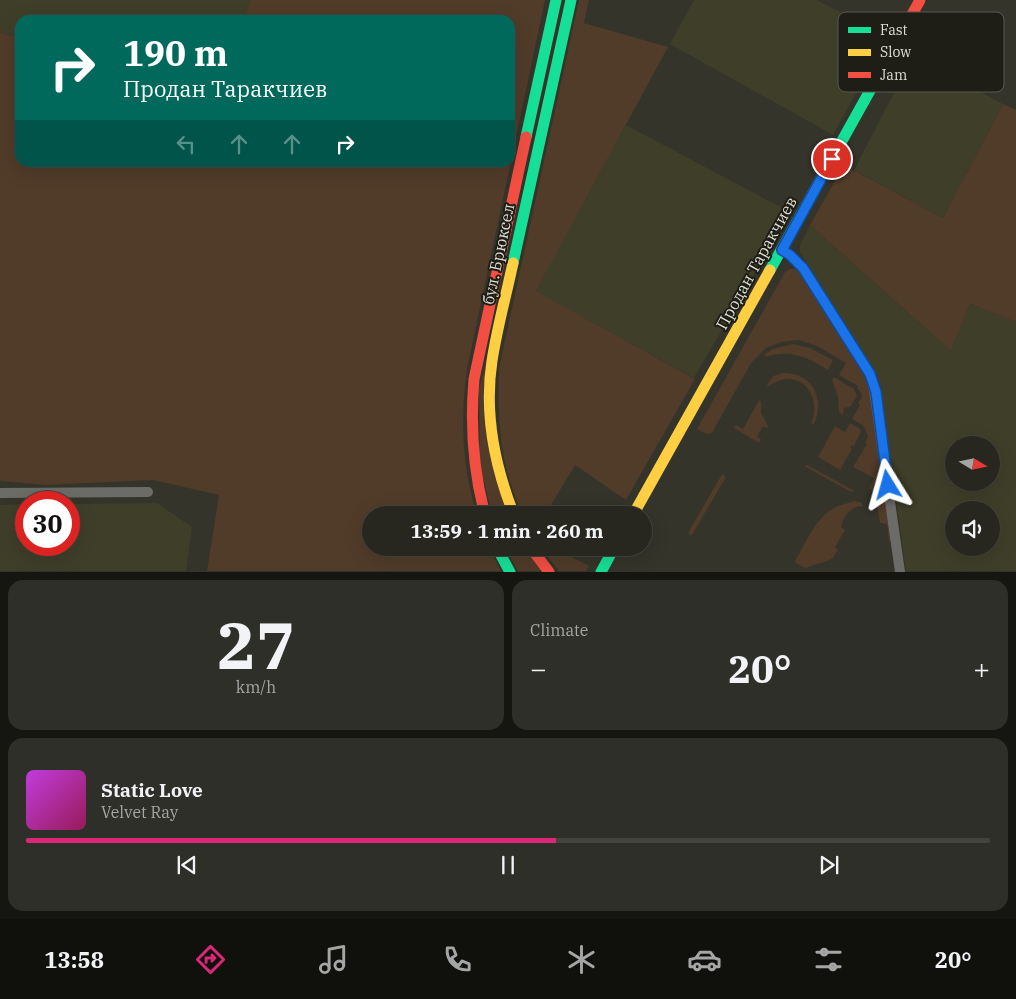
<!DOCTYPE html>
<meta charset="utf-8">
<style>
body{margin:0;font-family:"IBM Plex Serif",serif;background:#2f2f29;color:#f1f3f6;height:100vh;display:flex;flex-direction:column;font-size:19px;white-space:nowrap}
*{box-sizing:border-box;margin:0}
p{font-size:16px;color:#a4a5a5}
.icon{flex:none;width:28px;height:28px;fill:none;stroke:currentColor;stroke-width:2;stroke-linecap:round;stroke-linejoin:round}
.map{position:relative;height:572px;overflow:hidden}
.side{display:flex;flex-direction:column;gap:8px;padding:8px;background:#151512;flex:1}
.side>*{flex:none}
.guide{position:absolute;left:15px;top:15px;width:500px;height:152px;border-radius:15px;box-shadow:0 5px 20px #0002,0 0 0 1px #43443e;background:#00695c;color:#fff;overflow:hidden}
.needle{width:32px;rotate:100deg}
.controls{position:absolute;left:945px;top:436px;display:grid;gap:10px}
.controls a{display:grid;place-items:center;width:55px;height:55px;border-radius:50%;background:#272720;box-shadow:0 5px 20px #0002,0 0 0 1px #43443e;font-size:25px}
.speed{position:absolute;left:15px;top:491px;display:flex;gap:10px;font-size:25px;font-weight:700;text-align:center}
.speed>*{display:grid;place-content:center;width:65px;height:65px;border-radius:50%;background:#272720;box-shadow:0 5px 20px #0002,0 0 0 1px #43443e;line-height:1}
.speed .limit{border:8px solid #d22;background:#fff;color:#111}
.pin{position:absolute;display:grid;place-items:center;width:42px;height:42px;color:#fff;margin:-21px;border:2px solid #fff;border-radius:50%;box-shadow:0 1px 5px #0007}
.me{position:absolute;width:55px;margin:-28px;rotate:352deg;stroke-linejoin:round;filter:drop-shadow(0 0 4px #0008)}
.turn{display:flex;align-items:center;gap:18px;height:105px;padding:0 25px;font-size:22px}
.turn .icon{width:65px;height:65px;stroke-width:2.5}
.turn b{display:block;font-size:35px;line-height:42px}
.lanes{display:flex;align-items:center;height:48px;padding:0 25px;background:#0003;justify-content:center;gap:25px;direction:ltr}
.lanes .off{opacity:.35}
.big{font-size:38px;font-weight:800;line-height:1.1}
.side .card{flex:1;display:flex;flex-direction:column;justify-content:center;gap:8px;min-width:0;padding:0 18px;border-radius:15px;background:#2f2f29}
.side .dial{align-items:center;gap:0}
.dial b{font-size:65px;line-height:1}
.song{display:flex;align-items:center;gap:15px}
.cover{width:60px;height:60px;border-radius:8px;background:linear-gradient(135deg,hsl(290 70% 55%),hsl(330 70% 35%))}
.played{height:5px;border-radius:2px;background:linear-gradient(90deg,#db2777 55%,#43443e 55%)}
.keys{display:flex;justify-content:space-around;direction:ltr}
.heat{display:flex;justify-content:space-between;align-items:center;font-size:28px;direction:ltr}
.side .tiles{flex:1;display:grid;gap:8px;grid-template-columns:1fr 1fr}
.card:last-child{grid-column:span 2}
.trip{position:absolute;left:362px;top:506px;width:290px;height:50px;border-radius:25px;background:#272720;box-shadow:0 5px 20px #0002,0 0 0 1px #43443e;font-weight:800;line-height:50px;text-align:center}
.tab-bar{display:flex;height:80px;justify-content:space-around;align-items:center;background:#10100d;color:#a4a5a5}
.tab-bar .icon{width:35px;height:35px}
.tab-bar .selected{color:#db2777}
.tab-bar b{font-size:22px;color:#f1f3f6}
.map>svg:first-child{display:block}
.built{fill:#3e3e29;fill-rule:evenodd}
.green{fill:#513b29}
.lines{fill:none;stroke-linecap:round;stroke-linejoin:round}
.street{stroke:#6b6c67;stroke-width:10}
.fast{stroke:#16e098;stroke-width:11}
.slow{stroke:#ffcf43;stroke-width:11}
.jam{stroke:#f24e42;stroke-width:11}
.route-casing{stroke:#114b97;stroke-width:12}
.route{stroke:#1a73e8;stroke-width:9}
.labels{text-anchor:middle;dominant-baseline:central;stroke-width:4;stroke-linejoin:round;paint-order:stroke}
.street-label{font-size:16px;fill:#deded4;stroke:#1e1e17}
.key{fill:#1e1e17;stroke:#585850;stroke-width:1}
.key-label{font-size:14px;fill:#deded4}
</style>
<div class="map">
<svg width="1016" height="572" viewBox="0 0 1016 572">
<rect width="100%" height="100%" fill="#34342a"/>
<path class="built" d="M0,0H251L243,20H20V38L0,33Z
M694,0H817L887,37L833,135L670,44Z
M913,56L1003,104L943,218L854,170Z
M626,125L790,212L694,378L535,291Z
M810,225L951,351L970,304L1016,322V571H906L880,385L877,377L800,252V245ZM954,445H991V482H954ZM954,510H991V548H954Z
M157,503L192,527L186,571H0V505L26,504V545H69V504Z"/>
<path class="green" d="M251,0H545L467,369C460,419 462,467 477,515H371V548H489L501,571H207L219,495L153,480L45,485L0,481V33L20,38V162H510V20H243Z
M579,0H589L584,23L668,47L536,291L695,379L626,500L575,465L545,515H523C500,466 497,421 499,368Z
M1003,104L1016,110V322L970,304L951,351L810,225L844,165L943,218Z
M789,269H795L800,272L868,381L892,542L889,541L887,524L880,523L875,494L869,488L874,478L853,467L867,444L865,443L868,437L864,426L852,419L860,405L858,403L862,397L861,393L857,388L858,386L839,375L846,363L817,346L799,340L781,342L766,348L751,363L712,433L707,434L697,429L785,272Z
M793,344L810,348L833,360L828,370C807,357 790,349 766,357L765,354L773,349Z
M488,355L508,515H492L480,465L479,389Z
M783,373C812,372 826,399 814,424L811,423C820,404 810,379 788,379C779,379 773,384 766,387L773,376Z
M834,377L854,389L857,396L850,407L844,408L843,415L839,412L838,397L832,380Z
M759,400L761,402V413L768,426L767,428L763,426L757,437L761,439L759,443L734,428L736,425L743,429Z
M850,423L860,429L861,432L854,446L852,445L850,448L852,449L840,470L818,457L835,426L845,432Z
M807,465L853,490L854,492L852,491L851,492L804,466Z
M722,474L726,477L692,535L688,533Z
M855,501L862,503L863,506C851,506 843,516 841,527L845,530L835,547L838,550L832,559L805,568L796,563L795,561C806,543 816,516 836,507C842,504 849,503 855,501Z
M505,548H525L541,571H518Z
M541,548H561L564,553L589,566L586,571H559Z"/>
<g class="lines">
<path class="street" d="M782,251L790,255L803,268L870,374L873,382L900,572
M0,493L148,492"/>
<path class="fast" d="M526,137L556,0
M513,263L571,0
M770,270L877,78
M497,548L510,572
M601,572L614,548"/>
<path class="slow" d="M513,263C506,296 497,328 492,361C484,413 495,467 514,515
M633,515L770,270"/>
<path class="jam" d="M877,78L920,0
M485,515C473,470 470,426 474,379L526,137
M531,548L549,572"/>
</g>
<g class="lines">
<defs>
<path id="route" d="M832,159L782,250L790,255L803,268L870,374L876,392L888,485"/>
</defs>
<use href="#route" class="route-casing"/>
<use href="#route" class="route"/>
</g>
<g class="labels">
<g class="street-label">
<text transform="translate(498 254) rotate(-78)">бул. Брюксел</text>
<text transform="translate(756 263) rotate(-61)">Продан Таракчиев</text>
</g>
</g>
<rect x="838" y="12" width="166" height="80" rx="8" class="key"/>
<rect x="848" y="27" width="23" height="6" fill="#16e098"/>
<rect x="848" y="49" width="23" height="7" fill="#ffcf43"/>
<rect x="848" y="72" width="23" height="6" fill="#f24e42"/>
<g class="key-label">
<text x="880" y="35">Fast</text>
<text x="880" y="57">Slow</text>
<text x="880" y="80">Jam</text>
</g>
</svg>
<div class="controls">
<a><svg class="needle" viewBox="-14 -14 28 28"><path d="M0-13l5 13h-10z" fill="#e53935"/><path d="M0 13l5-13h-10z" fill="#a4a5a5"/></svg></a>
<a><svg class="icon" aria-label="sound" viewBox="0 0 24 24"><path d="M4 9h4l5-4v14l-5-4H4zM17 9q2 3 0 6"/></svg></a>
</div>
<div class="speed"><div class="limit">30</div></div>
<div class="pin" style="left:832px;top:159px;background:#d93025"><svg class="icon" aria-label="arrive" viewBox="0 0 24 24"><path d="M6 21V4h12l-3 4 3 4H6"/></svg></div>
<svg class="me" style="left:888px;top:485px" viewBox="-20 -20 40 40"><path d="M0-17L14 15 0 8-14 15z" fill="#1a73e8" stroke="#fff" stroke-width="4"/></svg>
<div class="trip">13:59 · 1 min · 260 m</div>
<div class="guide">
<div class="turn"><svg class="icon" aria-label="right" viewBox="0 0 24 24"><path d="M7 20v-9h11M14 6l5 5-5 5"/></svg><div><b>190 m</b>Продан Таракчиев</div></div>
<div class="lanes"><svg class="icon off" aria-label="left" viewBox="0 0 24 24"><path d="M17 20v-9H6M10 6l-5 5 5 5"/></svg><svg class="icon off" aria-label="ahead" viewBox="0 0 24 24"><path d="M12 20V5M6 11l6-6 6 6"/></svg><svg class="icon off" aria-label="ahead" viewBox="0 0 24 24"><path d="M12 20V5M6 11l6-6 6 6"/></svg><svg class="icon" aria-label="right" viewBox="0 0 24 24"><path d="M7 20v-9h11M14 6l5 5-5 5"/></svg></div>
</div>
</div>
<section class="side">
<div class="tiles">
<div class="card dial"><b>27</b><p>km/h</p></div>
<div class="card"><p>Climate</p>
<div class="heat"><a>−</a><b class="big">20°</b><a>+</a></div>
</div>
<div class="card">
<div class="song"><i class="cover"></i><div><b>Static Love</b><p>Velvet Ray</p></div></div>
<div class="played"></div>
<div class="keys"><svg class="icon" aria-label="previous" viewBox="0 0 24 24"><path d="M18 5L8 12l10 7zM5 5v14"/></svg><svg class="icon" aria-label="pause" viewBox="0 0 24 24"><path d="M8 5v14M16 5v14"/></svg><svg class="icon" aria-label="next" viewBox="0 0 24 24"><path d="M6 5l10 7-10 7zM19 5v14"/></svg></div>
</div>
</div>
</section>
<nav class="tab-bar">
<b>13:58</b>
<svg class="icon selected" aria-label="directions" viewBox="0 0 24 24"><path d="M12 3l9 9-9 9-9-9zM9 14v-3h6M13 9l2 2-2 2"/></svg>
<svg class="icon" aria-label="music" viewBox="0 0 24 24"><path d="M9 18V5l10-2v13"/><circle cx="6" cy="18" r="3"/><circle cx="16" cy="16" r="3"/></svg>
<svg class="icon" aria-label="phone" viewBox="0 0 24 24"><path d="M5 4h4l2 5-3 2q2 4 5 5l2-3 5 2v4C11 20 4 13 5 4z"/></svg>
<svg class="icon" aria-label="climate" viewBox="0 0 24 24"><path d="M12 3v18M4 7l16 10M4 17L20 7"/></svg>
<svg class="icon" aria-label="car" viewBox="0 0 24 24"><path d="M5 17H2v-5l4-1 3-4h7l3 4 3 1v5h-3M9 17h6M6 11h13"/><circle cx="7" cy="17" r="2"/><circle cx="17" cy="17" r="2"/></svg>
<svg class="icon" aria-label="filters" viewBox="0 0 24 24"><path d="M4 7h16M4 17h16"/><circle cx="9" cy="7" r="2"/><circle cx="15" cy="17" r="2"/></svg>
<b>20°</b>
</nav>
